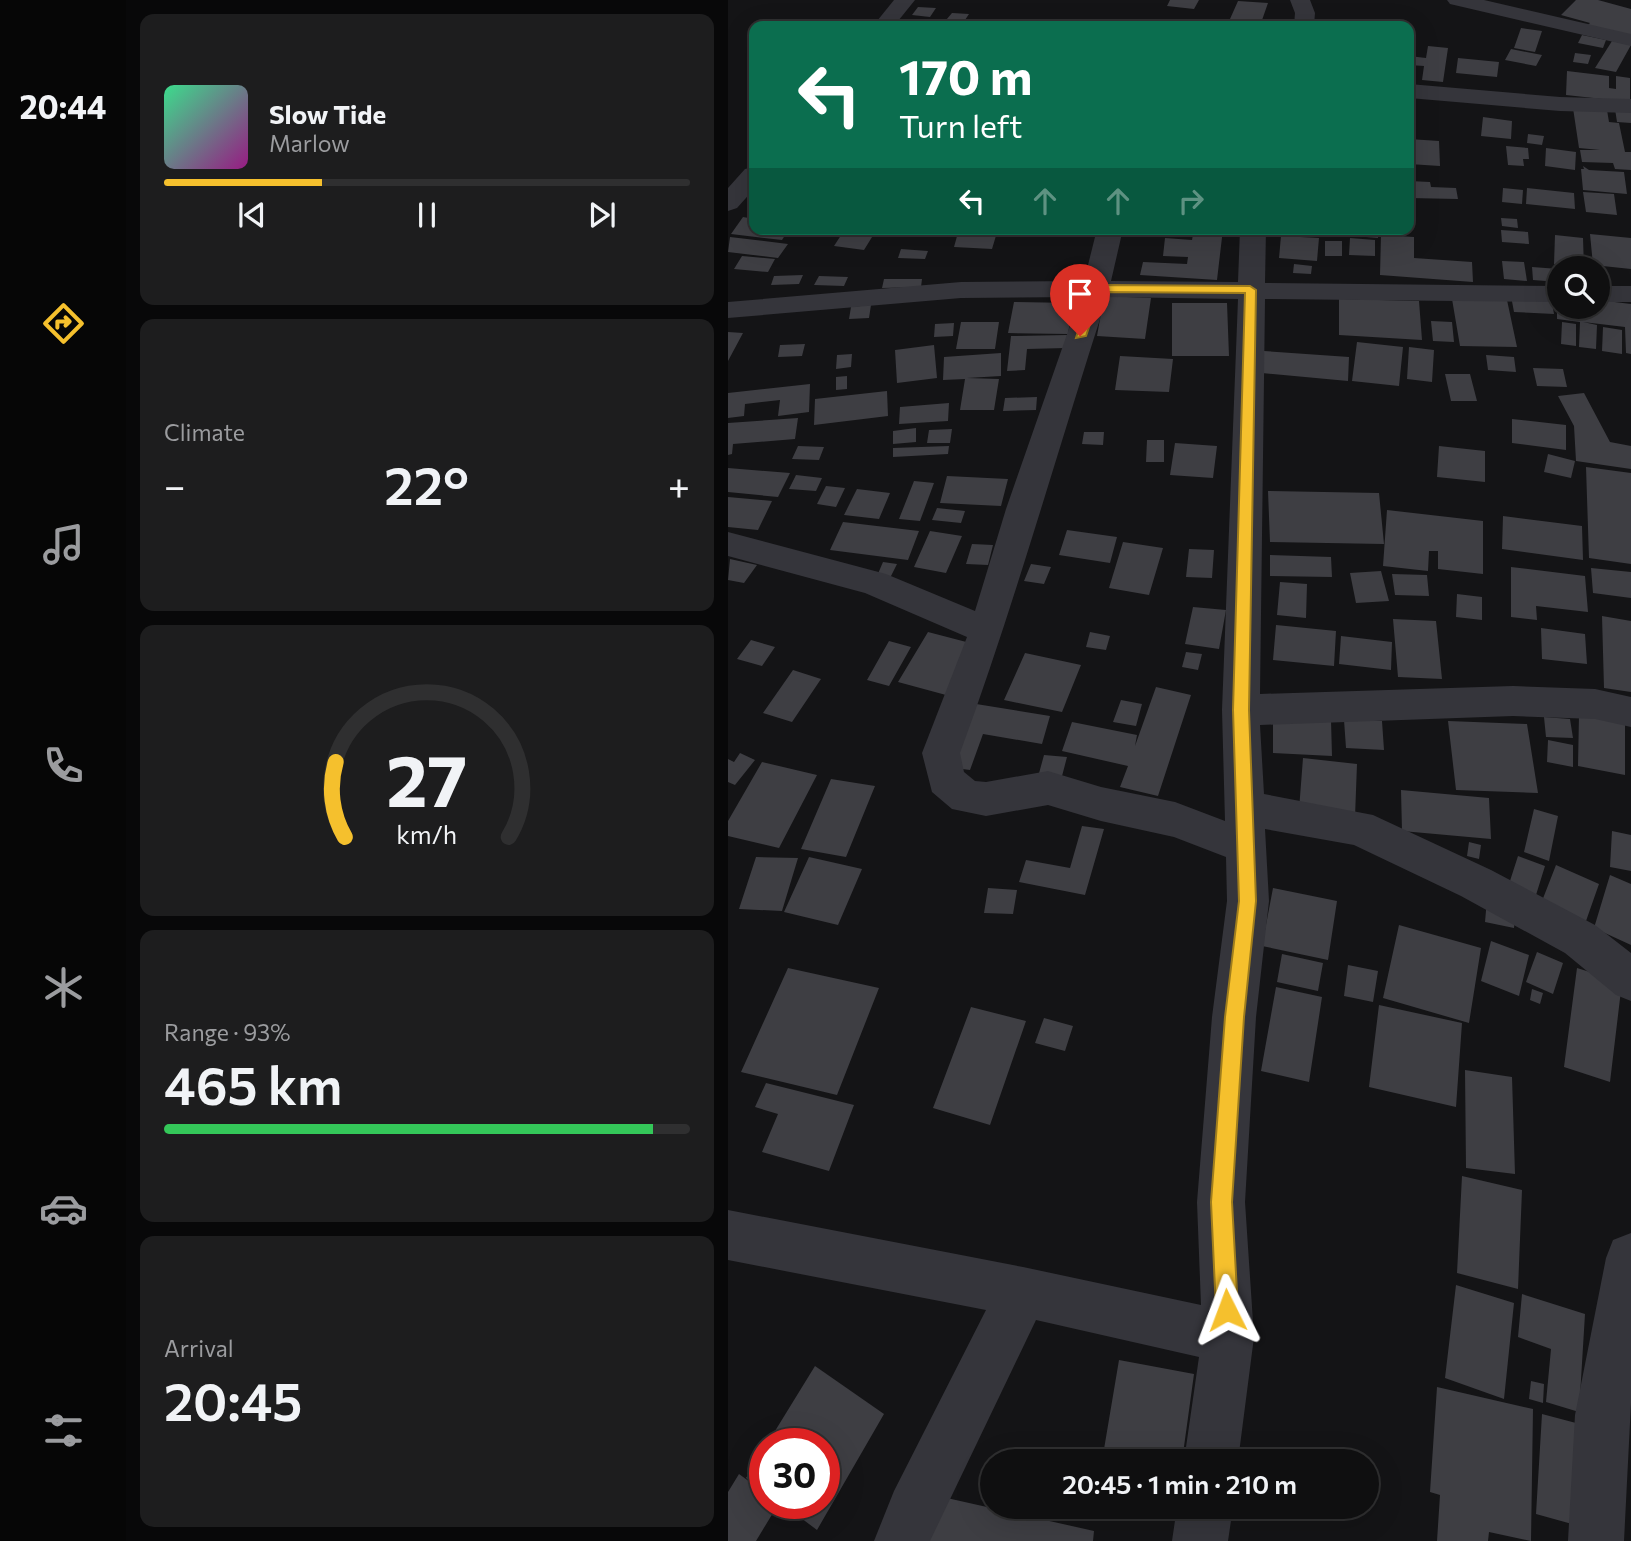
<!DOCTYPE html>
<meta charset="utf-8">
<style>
body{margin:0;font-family:Commissioner,sans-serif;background:#1d1d1e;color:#f1f3f6;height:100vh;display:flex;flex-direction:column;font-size:26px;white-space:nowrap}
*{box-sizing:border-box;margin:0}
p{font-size:23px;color:#9b9c9f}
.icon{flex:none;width:38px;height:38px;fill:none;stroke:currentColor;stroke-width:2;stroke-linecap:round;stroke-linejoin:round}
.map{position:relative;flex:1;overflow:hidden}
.drawer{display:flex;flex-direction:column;gap:14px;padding:14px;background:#080809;width:602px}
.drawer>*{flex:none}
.guide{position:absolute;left:21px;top:21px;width:665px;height:214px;border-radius:14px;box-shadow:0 7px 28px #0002,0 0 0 2px #2f2f30;background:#0b6e4f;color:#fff;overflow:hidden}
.controls{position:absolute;left:819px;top:256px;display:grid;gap:14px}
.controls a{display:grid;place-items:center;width:63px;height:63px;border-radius:50%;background:#0f0f10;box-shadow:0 7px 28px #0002,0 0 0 2px #2f2f30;font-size:35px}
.speed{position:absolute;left:21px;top:1428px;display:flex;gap:14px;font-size:35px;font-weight:700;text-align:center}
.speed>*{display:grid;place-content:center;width:91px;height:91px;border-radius:50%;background:#0f0f10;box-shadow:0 7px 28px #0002,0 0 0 2px #2f2f30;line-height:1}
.speed .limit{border:10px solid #d22;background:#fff;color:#111}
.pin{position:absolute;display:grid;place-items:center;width:60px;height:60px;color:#fff;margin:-72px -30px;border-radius:50% 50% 50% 0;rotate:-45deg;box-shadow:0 0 7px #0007}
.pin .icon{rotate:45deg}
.me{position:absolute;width:77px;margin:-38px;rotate:357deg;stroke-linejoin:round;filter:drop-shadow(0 0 5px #0008)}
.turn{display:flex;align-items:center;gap:24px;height:147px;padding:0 35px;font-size:32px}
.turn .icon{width:91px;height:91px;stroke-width:2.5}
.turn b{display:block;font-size:49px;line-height:60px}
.lanes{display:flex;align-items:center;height:66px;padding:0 35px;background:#0003;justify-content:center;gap:35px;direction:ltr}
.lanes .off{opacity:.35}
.big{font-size:52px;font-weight:600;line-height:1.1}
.drawer .widget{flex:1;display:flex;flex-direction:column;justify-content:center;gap:10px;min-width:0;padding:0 24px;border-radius:14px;background:#1d1d1e}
.drawer .dial{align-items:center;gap:0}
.dial svg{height:182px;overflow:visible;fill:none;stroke:#2f2f30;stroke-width:7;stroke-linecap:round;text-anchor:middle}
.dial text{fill:#f1f3f6;stroke:none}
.song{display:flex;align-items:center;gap:21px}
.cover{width:84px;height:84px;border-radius:10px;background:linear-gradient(135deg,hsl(150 70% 55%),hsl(310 70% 35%))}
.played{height:7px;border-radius:4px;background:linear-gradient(90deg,#f5c02d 30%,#2f2f30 30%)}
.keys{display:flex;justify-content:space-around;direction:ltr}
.heat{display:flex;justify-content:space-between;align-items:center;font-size:38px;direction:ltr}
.charge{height:10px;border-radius:5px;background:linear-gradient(90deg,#34c759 93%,#2f2f30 0)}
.trip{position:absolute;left:252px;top:1449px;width:399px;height:70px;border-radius:35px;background:#0f0f10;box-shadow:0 7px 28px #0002,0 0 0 2px #2f2f30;font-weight:600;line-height:70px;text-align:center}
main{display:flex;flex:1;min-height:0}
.dock{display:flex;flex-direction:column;width:126px;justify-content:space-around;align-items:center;background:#060606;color:#9b9c9f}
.dock .icon{width:49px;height:49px}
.dock .selected{color:#f5c02d}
.dock b{font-size:32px;color:#f1f3f6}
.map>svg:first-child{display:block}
.building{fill:#3e3e43}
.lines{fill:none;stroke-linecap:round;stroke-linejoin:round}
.street{fill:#35353b;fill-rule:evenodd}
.route{fill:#f5c02d;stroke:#9f7d1d;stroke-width:2}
</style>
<main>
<nav class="dock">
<b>20:44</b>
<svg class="icon selected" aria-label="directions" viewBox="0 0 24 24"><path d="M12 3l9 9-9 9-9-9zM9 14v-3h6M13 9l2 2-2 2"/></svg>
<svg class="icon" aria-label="music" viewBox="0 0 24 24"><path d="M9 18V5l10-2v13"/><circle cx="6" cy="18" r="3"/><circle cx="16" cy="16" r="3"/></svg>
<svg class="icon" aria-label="phone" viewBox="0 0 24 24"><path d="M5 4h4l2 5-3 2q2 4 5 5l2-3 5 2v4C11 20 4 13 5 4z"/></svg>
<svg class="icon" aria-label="climate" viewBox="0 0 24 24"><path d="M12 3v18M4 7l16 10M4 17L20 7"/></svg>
<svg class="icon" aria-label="car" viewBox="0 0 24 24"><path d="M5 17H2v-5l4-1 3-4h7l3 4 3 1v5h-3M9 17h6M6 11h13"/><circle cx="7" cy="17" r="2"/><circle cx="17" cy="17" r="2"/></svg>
<svg class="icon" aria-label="filters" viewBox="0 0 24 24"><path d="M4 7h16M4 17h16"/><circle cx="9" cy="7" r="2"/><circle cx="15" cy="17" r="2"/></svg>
</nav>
<section class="drawer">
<div class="widget">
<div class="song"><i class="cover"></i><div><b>Slow Tide</b><p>Marlow</p></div></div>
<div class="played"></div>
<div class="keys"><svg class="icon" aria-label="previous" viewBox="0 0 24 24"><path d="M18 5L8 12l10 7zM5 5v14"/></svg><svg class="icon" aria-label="pause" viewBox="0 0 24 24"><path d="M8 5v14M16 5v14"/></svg><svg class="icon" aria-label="next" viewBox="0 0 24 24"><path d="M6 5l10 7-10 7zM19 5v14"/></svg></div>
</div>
<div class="widget"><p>Climate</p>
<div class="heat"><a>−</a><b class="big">22°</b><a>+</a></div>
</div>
<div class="widget dial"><svg viewBox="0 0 100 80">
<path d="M14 69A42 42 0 1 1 86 69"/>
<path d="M14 69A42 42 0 0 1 10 36" stroke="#f5c02d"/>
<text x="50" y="56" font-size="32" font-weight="700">27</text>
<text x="50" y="72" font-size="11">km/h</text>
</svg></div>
<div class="widget"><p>Range · 93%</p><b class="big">465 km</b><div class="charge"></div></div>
<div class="widget"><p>Arrival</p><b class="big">20:45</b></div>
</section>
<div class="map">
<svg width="903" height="1541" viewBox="0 0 903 1541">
<rect width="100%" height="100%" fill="#141416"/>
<path class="building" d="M442,0H471L466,9L439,6Z
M848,0H870L903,9V39L858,27L862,23L833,15Z
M510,1L540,3L533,23L502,19Z
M190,7L208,8L202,17L184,15Z
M224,13L241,14L233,26H213Z
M327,19L381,24V26H322Z
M793,28L814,31L807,52L786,48Z
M854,35L878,40L875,48L850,43Z
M884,41L903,45L888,72L867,68Z
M700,46L720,48L715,82L694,80L696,66L681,65V56L698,58Z
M783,49L814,55L808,66L777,60Z
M847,53L863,55L860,64L845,62Z
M730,58L771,62L769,77L728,73Z
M839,71L881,76V88L888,89V76L902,78V102L838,95Z
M845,108L879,110L881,122L891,123L897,152H903V170L887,169L885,163L854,162L852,150H872L851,148Z
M887,109L903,110V123L889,122Z
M755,117L784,121L783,139L753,136Z
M800,134L816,136L814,145L799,143Z
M681,139L711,141L712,166L681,164Z
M778,146L800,148L801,159H795L796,166L780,165Z
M818,148L848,152L847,170L817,166Z
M855,166L861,170L896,172L899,194L855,190L853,169H856Z
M681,181L702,182L703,187L728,188L730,199L681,198Z
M775,188L795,190L794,204L774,202Z
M799,188L846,193L847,209L798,204Z
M855,192L886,194L889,215L858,212Z
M15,217L26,219V229H61L54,240L3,234Z
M773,218L789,219L790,228L774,226Z
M117,229H149L136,250L106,246Z
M231,229H270L264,249L226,247Z
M466,229H495L489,280L412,275L415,262L459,264L460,257L435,256L437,238L464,240Z
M601,229H650V238L601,234Z
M773,230L800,232L801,244L774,242Z
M862,234L903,238V269L865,265Z
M653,235L686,237V258L744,262L745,282L652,275Z
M827,235L855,238L856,268L826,264Z
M553,236L591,238L589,261L551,258Z
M2,237L60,244L50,258L0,252Z
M622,238L647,240V256L621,255Z
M597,241H614V256H597Z
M173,249L200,251L197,259L170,258Z
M14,256L47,259L40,272L6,269Z
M774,261L796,262L799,281L776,279Z
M566,264L584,266L583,274L565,273Z
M804,267L831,269V282L805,280Z
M75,275L71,284L43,285L46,276Z
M91,276L120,277L116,286L86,285Z
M156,279H194L193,287L154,288Z
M376,296L423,298L417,339L369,336Z
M783,296L823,297L826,314L786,312Z
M611,299L691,301L694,340L611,335Z
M724,299L779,300L789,347L732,346Z
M870,300L903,304V354L898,353L897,327L855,322L869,325L868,349L851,347L852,322L829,319V306H870Z
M286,302L345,303L340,334L280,333Z
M444,303H499L501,356H444Z
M143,305L141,318L121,319L123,307Z
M703,321L724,322L726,342L705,341Z
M233,322H271L267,349H228Z
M834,322L848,324V346L833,344Z
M226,323L225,336L206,337L207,324Z
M875,327L894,330V354L874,351Z
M0,332L15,333L0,361Z
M339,335L338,348L299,349L297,370L279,371L283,336Z
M629,342L675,347L671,386L624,381Z
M77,344L74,356L50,357L52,345Z
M206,345L209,378L169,383L167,350Z
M681,347L706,350L704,382L679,379Z
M536,351L621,357L620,381L534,373Z
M273,353V376L239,378L271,379L266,410H232L237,379L215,380L216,357Z
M124,354L123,367L108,369L109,355Z
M758,355L786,357L788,372L760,370Z
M392,356L445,359L441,392L387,390Z
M805,368L835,369L839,387L809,386Z
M717,374H742L749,401H723Z
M119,376V389L108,390V377Z
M82,384L81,412L50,416L52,400L17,404L16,416L0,418V393Z
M159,391L160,416L86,425L87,399Z
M856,393L882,442L903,446V469L848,461L846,426L830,396Z
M309,397L308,410L275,411L277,398Z
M221,403L220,421L171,424L172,407Z
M70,418L67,439L5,444L4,454L0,455V423Z
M784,419L838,425V450L784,443Z
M188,428V442L165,444V431Z
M224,429L222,443H199L201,430Z
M356,432H376L375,445L354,444Z
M419,440H436V462H418Z
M447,443L489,446L485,478L442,475Z
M70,446L96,447L91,460L64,459Z
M221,446L220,454L165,457V448Z
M711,446L757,451V482L709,477Z
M820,454L847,461L843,478L816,472Z
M858,467L903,473V564L861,558Z
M0,468L62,473L50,497L0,492Z
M68,475L94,478L88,491L61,489Z
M219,476L280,479L273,506L212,503Z
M186,481L206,483L192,521L171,519Z
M98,486L117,488L108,507L89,504Z
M129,489L162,493L151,519L116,515Z
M540,491L651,493L656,544L542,542Z
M0,497L44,501L30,530L0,527Z
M209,508L237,511L233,523L204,520Z
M659,510L755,521V574L710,569V551H701L700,571L655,566Z
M775,516L854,526L855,560L774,549Z
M115,522L191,531L180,560L102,550Z
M339,530L389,537L382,563L331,555Z
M202,531L234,536L218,573L186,567Z
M395,542L435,548L421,595L381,588Z
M244,544L265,545L260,565L238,564Z
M461,549L486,550L484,578L458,577Z
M542,555L603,557L604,577L542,576Z
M2,559L29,565L16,583L0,580Z
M155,562L169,564L162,578L149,576Z
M303,564L323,567L316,584L296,581Z
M783,567L857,576L860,612L808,606L809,620L783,617Z
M863,568L903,572V598L865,593Z
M653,571L661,601L628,603L622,573Z
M664,574L699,575L701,596L667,595Z
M552,582L579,584L578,618L549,615Z
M729,594L754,597V620L728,617Z
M465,607L498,610L491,649L457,644Z
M874,616L903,621V692L876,688Z
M665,619L708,621L714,679L670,677Z
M548,625L608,631L606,666L545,660Z
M813,628L857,634L859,664L814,659Z
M200,632L246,644L218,695L170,682Z
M362,632L382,636L378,650L358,647Z
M613,636L664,642L663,670L611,664Z
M23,640L47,647L34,666L9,659Z
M161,641L183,647L161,686L139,680Z
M458,652L474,654L470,670L454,667Z
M297,653L353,665L334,712L276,700Z
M65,670L93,679L64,722L35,713Z
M428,687L463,695L430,796L392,787L400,766L334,751L344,722L409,735L407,746Z
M393,700L414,704L408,726L385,722Z
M242,703L322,716L314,744L255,734L242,770L219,767Z
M851,715L897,724V775L850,766Z
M545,717L603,720L604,756L545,753Z
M816,717L842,719L845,738L818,737Z
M616,720L654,721L656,750L618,748Z
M720,721L799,724L810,793L728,790Z
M820,740L845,745V767L819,762Z
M12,753L27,760L7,785L0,782V759L6,762Z
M316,755L339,757L333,780L310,777Z
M575,758L629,764L627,817L571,810Z
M34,762L89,775L51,848L0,836V821Z
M103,779L147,786L118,857L73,849Z
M673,790L761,798L763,839L674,831Z
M806,809L830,816L821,861L796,852Z
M354,826L376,829L357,895L291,882L298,860L342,868Z
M884,831L903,835V871L882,867Z
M741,842L753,845L751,859L739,856Z
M790,856L817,866L808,895L781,884Z
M28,857L70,858L54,911L11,909Z
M81,857L134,869L110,925L56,912Z
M828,865L871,884L858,921L814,901Z
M882,875L903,884V945L866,928Z
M260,888L289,890L285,914L256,913Z
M545,888L609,901L600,960L534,946Z
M759,899L788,905L786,928L757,922Z
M671,925L753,948L741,1023L655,998Z
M763,941L801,955L791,996L753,981Z
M809,952L835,963L825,994L798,982Z
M554,954L595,963L590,991L549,982Z
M620,965L650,971L645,1002L616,996Z
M60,968L151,988L109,1095L13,1072Z
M849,968L894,982L882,1082L836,1067Z
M548,987L594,997L581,1082L533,1071Z
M804,989L815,993L812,1004L802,1000Z
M651,1005L734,1023L728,1107L641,1087Z
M243,1007L298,1021L262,1125L205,1108Z
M316,1018L345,1026L337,1051L307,1043Z
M737,1070L784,1077L787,1174L738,1168Z
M38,1083L126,1105L101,1171L34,1152L50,1114L27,1107Z
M734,1176L794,1190L790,1289L729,1273Z
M728,1285L786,1303L776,1399L717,1378Z
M794,1294L857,1314L851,1412L818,1402L823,1349L790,1337Z
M391,1360L466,1374L454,1461H374Z
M87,1366L156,1414L89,1530L53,1503H96V1444H39Z
M803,1381L816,1384L815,1403L801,1399Z
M709,1387L805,1409L803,1541L761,1532L760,1541H709L712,1495L702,1492Z
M814,1414L848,1423L844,1524L808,1514Z
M37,1448V1491L18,1478Z
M11,1474L37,1493V1503H51L28,1541H0V1492Z
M210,1496L366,1531L365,1541H199Z"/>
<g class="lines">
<path class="street" d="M166,0H187L166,26H145Z
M562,0H582L587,13L586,26H566L567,13Z
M719,0H756L903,34V46L722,4Z
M681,84L832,97L903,99V113L832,111L681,98Z
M26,167V189L9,208L0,211V188L17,169Z
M369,229H395L383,281L510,282L512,229H538L537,283L831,286V302L537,299L532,694L785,686L867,689L903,697V727L867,719L785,716L532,725L536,794L645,815L763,870L867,925L903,953V1001L888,995L837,953L733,896L626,845L537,829L541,901L528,1017L517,1202L526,1337L510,1461H456L471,1357L308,1320L202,1541H146L166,1491L258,1310L0,1260V1210L295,1267L473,1305L469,1202L484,1017L499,901L498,857L446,837L373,821L320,805L258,816L224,809L204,792L194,753L239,637L137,593L0,556V532L158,574L247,611L278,509L352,297L233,298L0,318V302L233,282L356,281ZM379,297L510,299L494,710L497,821L447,802L373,787L320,771L258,782L247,781L236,772L232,753C287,603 330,449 379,297Z
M870,286H903V302H870Z
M903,1233V1403L896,1541H840L847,1415L878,1258L885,1240Z
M449,1507H505L500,1541H444Z"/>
</g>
<path class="route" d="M368,285L522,286L528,290L521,710L528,901L516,1017L504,1202L510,1310L507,1317L499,1320L492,1317L488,1310L483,1202L497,1017L511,901L505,710L517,293L373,292L358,336L348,338L363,289Z"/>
</svg>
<div class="controls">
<a><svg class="icon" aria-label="search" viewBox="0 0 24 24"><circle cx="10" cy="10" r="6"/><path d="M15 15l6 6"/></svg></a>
</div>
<div class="speed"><div class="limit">30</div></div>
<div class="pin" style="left:352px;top:336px;background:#d93025"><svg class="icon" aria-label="arrive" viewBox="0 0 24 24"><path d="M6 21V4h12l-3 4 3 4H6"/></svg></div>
<svg class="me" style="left:499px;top:1310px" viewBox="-20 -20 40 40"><path d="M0-17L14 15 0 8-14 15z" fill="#f5c02d" stroke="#fff" stroke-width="4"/></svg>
<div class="trip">20:45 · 1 min · 210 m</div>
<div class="guide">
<div class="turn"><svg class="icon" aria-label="left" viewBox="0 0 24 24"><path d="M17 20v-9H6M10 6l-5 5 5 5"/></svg><div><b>170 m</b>Turn left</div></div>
<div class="lanes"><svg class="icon" aria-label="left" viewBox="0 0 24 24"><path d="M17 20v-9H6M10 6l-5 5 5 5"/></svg><svg class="icon off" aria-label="ahead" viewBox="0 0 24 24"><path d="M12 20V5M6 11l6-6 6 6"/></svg><svg class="icon off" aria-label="ahead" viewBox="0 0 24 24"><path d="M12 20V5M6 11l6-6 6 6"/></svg><svg class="icon off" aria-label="right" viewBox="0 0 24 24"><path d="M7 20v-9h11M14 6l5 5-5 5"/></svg></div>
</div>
</div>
</main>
